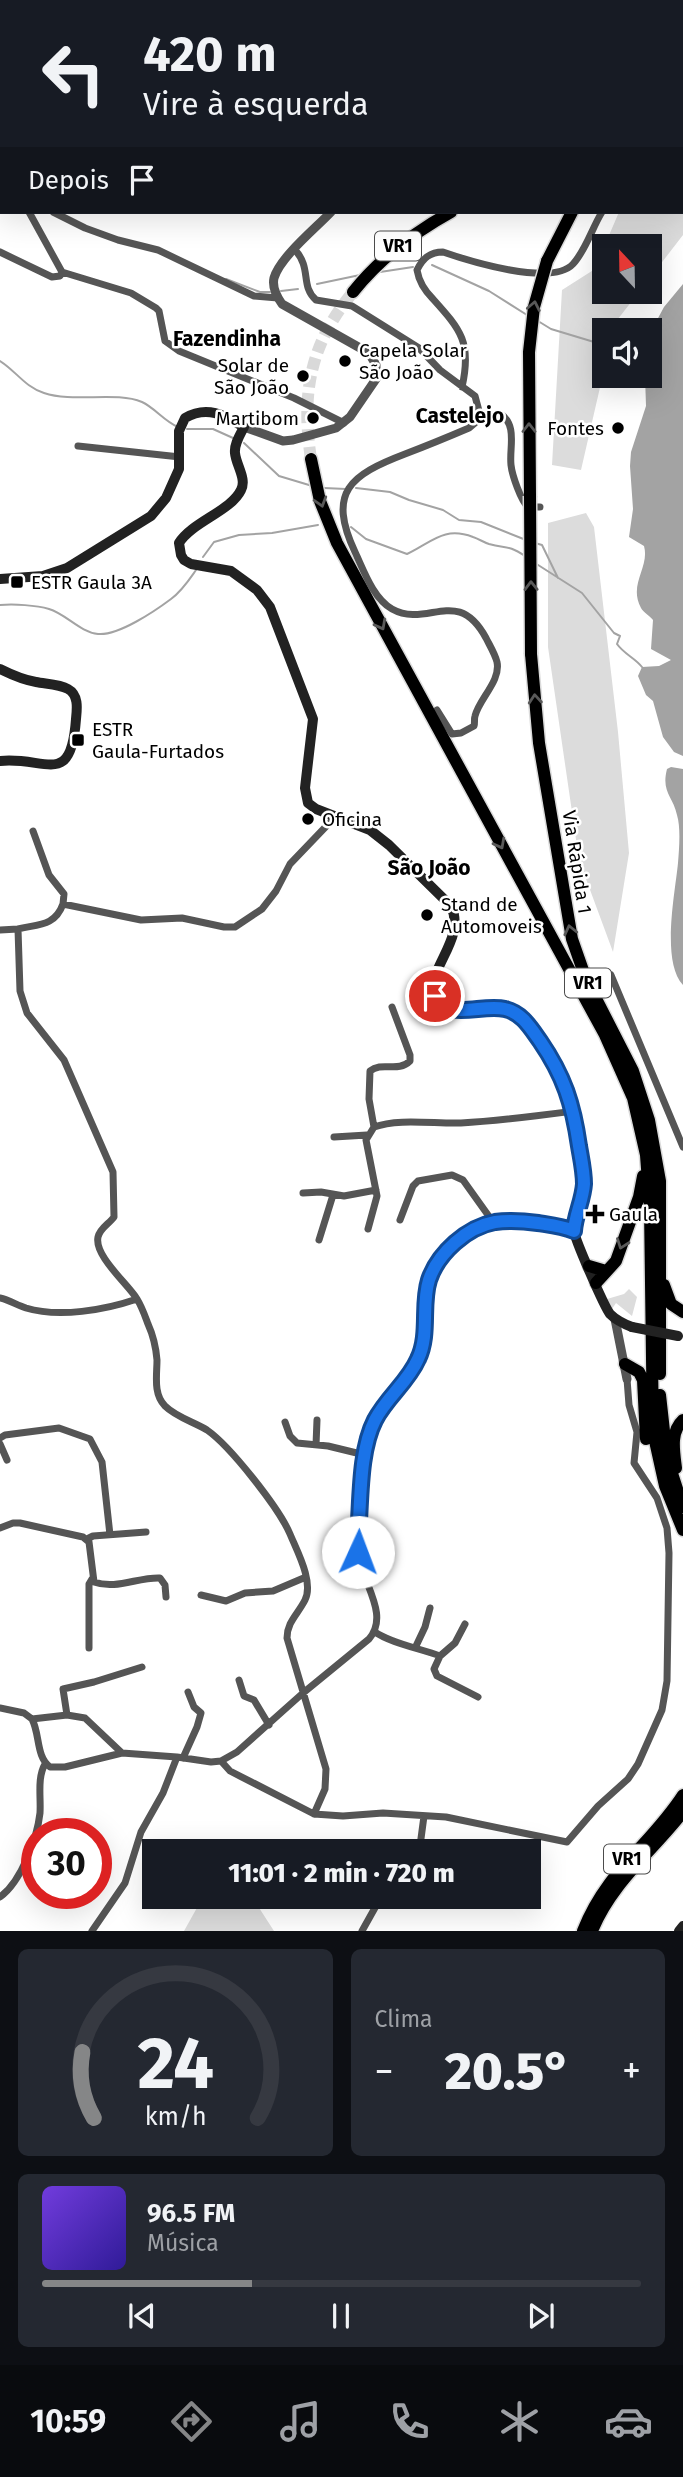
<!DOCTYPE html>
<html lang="pt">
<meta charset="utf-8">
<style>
body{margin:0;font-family:"Fira Sans",sans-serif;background:#242831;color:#f1f3f6;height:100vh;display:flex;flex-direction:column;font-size:26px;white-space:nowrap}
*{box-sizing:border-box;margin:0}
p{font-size:23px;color:#9ea1a6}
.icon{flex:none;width:38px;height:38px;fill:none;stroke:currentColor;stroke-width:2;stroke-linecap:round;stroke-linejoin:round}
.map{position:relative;height:1931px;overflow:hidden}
.drawer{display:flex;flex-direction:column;gap:18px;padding:18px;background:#0d0f14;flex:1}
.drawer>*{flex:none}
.guide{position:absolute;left:0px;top:0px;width:684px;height:214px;box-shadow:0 7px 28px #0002;background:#171b24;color:#f1f3f6;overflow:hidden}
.needle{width:46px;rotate:338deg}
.tools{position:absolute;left:592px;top:234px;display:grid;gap:14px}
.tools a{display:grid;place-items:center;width:70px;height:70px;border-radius:0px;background:#171b24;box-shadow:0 7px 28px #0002;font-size:35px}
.speed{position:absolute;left:21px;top:1818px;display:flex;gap:14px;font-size:35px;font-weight:700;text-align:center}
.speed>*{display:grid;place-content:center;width:91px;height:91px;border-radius:50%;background:#171b24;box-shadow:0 7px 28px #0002;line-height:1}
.speed .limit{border:10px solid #d22;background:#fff;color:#111}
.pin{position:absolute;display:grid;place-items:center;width:60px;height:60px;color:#fff;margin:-30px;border:4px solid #fff;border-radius:50%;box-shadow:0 2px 7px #0007}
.me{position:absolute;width:77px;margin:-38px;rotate:2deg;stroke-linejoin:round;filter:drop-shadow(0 0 5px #0008)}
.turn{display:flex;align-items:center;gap:24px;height:147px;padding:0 28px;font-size:32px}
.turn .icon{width:91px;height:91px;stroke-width:2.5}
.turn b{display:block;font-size:49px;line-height:60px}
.then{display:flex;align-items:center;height:66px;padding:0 28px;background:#0003;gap:14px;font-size:26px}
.big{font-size:52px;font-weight:800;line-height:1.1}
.drawer .tile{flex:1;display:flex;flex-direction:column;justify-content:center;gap:10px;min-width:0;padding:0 24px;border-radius:10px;background:#242831}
.drawer .dial{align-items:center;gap:0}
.dial svg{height:182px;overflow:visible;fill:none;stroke:#363941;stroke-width:7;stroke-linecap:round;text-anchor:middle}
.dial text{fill:#f1f3f6;stroke:none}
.song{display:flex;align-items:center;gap:21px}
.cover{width:84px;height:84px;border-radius:10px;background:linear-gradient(135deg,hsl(260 70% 55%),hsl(250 70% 35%))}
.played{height:7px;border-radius:4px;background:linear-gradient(90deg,#858687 35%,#363941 35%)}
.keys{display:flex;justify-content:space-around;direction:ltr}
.heat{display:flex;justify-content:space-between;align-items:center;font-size:38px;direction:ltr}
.drawer .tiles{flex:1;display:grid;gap:18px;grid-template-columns:1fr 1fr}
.tile:last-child{grid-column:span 2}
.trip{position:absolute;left:142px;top:1839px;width:399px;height:70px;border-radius:0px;background:#171b24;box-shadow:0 7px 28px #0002;font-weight:800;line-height:70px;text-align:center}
.dock{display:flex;height:112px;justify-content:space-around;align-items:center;background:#090b0e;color:#9ea1a6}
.dock .icon{width:49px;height:49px}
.dock .selected{color:#858687}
.dock b{font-size:32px;color:#f1f3f6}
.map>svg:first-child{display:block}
.green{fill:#dcdcdc}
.water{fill:#a3a3a3}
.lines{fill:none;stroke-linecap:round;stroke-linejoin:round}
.stream{stroke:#a3a3a3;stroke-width:2}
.trunk-tunnel{stroke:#d9d9d9;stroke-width:12;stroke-dasharray:12 6;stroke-linecap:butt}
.trunk-casing{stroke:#dbdbdb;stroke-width:15}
.minor{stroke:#555;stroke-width:7}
.tertiary{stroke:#555;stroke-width:9}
.secondary{stroke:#222;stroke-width:10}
.trunk{stroke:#000;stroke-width:12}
.trunk-bridge-casing{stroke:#dbdbdb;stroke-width:15;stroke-linecap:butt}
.secondary-bridge{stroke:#222;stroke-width:10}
.trunk-bridge{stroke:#000;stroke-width:12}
.oneway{stroke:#595959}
.route-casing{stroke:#114b97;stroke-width:18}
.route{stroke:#1a73e8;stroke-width:12}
.poi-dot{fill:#000;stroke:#fff;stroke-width:2.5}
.labels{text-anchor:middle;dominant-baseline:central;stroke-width:5;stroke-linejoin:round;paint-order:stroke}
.shield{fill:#fff;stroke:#4c4c4c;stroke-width:2}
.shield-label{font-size:18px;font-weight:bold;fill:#000}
.poi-label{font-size:19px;fill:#000;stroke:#fff;text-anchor:start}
.street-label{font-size:19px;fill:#000;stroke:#fff}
.neighbourhood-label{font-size:21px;font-weight:bold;fill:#000;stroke:#fff}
</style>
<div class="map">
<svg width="683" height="1931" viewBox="0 0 683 1931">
<rect width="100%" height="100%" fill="#fff"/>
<path class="green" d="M683,102V235L649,279V247H604L619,212H682Z
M604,248V292H639L614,324L613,331H604V370L581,470L552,465L562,290L595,269Z
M586,513L594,527L618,732L629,853L613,952L579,860L548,647V523Z
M629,1289L637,1297L632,1316L616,1303L612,1309L607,1299L624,1294Z
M203,1897H252L274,1931H184Z"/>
<path class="water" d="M683,284V756L674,752L663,737L653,701L646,695L638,676L642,667L659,666L671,660L651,649L653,620C650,616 643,612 641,608C628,584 650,567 644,546L629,537L633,509L630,466L631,452L646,406L645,376H649V335L664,307Z
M671,767L683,769V985C661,961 675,894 678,863C679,850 681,828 677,815C673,796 661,792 667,769Z"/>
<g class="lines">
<path class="stream" d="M432,265L489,291L527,315
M380,272L413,267
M226,279L260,292H270
M317,284L360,275
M281,291L298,289
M538,321L551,329L604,345
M0,361C16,371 25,387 44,393C73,403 116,391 142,402C155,408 164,421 178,427
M187,429H213L233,438
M244,443L279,476L309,485
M324,488L346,489
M356,488L390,492L409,500L443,510L459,520L481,522L526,540
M351,527L366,539L407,554C432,542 444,526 473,537C479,539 483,542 489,544C506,549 507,544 525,556
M535,543L542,545L558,578
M203,557L214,542L239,535L272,533L318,525
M535,563L582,593L614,633L620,636L617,644C624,654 635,658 642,667
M0,605C14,604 36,605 49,609C66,614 80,632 98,634C118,636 155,611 171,599C182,591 189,580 196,570"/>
<path class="trunk-tunnel" d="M311,459C301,393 310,344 353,292"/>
<defs>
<path id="trunk" d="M682,30L683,29
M682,54L683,53
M547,261L572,212
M353,292C381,257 413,233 451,212
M529,352L530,496
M311,459L320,501L337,543L605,1035L633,1098L646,1155L650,1209L653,1432L665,1486L683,1530
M531,654L539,743L572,939L586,979L633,1071L649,1120L660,1181V1374
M589,1266L606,1271
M596,1283L616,1261L639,1197L643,1176
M664,1285L671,1304L683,1312
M625,1364L639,1372L643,1380L646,1439
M660,1395L667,1458L683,1507
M676,1468C674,1451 670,1432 683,1420
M583,1931C607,1870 650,1846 683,1795
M592,1931C612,1882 652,1852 683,1812"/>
</defs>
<use href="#trunk" class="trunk-casing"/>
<path class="minor" d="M346,2L347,0
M564,2L566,0
M0,72L2,73
M53,212L85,228L118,240L158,250L254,296L278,298
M295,250C312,268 300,286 316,300L352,306L419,348L440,370L475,396L479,411L476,422L469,428C448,437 426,446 405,454C350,475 327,492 355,552C364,571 373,598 392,609C428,629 457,585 486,638C490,646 495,654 497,662C501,681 479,699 475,716C474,719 475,723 474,726L461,733L452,734L437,710
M0,252L52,277L60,276L62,272L29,212
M62,272L131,293L156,308L159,311L165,341L179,351L294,398L344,423
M462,387C472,343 461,330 433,299C424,290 419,282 417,270C423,258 430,252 443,252C469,261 552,287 573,264C586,250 592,228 602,212
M478,419L500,413C518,426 509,447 511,465C512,475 521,501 528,507H540
M78,446L180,457
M33,831L49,875L64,894L63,904
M18,929C39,924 55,926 63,904L141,920L182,918L224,927H235L262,909L276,891L290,864L336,816
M0,930L18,929L20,991L27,1013L64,1060L113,1172L114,1217C109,1224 100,1228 98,1237C94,1256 128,1284 137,1299C142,1307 145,1316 148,1324C153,1335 156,1348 157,1360C157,1375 153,1394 165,1406C176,1417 194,1422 207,1430C230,1446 279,1508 290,1534C297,1551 314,1582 305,1600C298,1614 287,1622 287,1638L326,1769L325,1789L314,1814
M611,975L683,1147
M374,1127L369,1099L370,1071C382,1061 398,1073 410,1061V1055L392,1007
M334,1137L367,1135
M303,1193L321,1192L344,1196L376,1190
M400,1220L413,1186L418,1181L452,1175L463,1180L493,1222
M368,1229L377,1196L366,1140L374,1127C398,1118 435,1124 461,1123C499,1121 536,1116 574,1111
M319,1240L333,1195
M0,1298C9,1300 17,1305 26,1308C59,1318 105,1310 137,1299
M285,1422L290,1436L297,1443L328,1446L365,1455
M0,1438L5,1435L59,1428L90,1439L102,1462L110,1535
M0,1444L7,1460
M316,1445L317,1420
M0,1528L13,1523H20L83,1537L89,1542L94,1582C116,1590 138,1577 160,1578L165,1585L166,1597
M87,1539L93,1536L146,1532
M201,1595L226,1601L245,1593L273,1591L306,1577
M375,1632C390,1643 422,1649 440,1656L455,1643L465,1624
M416,1646L425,1627L430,1608
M89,1648V1584L92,1579
M440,1656L434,1669L437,1676L478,1697
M239,1680L244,1696L254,1700L269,1725
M0,1708L24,1713L32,1719
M67,1715L63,1689L94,1682L142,1667
M32,1719C40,1734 36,1757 50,1767H65L122,1753L177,1757L211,1762L221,1761L237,1752L303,1693L369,1639C388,1617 367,1589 361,1565C353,1536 361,1504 364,1475C366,1448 370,1422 388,1400C399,1387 412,1374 419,1358C429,1333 421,1304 430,1279C447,1230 492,1218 538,1223C551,1225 563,1226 574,1232
M32,1719L67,1715L85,1718L122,1753
M183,1758L197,1727L201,1713L194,1707L188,1692
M221,1761L230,1771L314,1814L343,1816L383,1813L446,1817L567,1842L598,1806L628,1779L638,1764L662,1710L667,1681L669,1553L667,1528L657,1498L634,1463L637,1432L629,1405L627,1379
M416,1852L420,1846L424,1816
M0,1897C21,1882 37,1839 40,1813C41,1797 37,1778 45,1764
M92,1931L125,1883L141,1832L163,1793L177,1757
M362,1931L381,1897"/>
<path class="tertiary" d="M576,0L579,2
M80,2V0
M314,2L315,0
M615,2V0
M244,427L283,441L293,440L336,428L350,417L376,379V365L369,353L282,304C277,297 272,287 274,278C280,257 316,228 331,212
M615,1319L627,1379"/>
<path class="secondary" d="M0,579L43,576L67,568L151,516L166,498L179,469V431L185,418C207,405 224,415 244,427C240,435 234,444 235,453C236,465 247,479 241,490C231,511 192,522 179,543L181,555L184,560L191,564L231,571L257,590L270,607L313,719L305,788L308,803L316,809L370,830L389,845L451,906C467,940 425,969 435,996C445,1021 493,1002 514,1013C535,1023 563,1073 569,1095C576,1117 587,1167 583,1189C581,1203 573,1217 574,1231C575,1240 604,1306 610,1314C616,1320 624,1324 632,1327
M0,669C12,675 23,680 36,682C46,684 59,684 68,689C79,695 77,709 76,719C71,789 46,756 0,761
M679,1931L683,1926"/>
<use href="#trunk" class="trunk"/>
<defs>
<path id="trunk-bridge" d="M529,352L534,307L547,261
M530,496L531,654"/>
</defs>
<use href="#trunk-bridge" class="trunk-bridge-casing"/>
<path class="secondary-bridge" d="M632,1327L678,1336"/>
<use href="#trunk-bridge" class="trunk-bridge"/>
</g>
<defs><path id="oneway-chevron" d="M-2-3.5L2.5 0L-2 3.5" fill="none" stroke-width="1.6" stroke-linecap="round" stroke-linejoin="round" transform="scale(1.75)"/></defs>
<g class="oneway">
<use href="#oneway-chevron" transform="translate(534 306) rotate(-79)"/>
<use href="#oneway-chevron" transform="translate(529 428) rotate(-90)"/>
<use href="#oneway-chevron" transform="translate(321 502) rotate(73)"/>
<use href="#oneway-chevron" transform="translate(531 586) rotate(-91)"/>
<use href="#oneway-chevron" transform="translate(381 625) rotate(62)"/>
<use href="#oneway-chevron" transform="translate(535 699) rotate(-95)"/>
<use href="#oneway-chevron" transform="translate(500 844) rotate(62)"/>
<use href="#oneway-chevron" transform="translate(570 930) rotate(-103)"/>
<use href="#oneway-chevron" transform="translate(622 1244) rotate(110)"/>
</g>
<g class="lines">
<defs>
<path id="route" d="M358,1552V1536C361,1501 359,1451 375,1420C387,1397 408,1382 418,1359C430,1334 421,1305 429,1280C438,1253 467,1227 495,1222C509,1220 524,1221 538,1223C551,1225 562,1226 574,1231C575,1215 583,1200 584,1184C584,1171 581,1158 579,1146C573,1104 564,1076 540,1041C530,1027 522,1013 505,1009C482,1003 448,1022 435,996"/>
</defs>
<use href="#route" class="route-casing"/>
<use href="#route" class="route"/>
</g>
<g class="poi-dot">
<circle cx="345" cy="361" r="7"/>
<circle cx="303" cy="376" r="7"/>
<circle cx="313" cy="418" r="7"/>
<circle cx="618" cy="428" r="7"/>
<rect x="10" y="575" width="14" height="14" rx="3.5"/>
<rect x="71" y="733" width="14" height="14" rx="3.5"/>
<circle cx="308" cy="819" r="7"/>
<circle cx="427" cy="915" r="7"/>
<path d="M591.5 1203.5h7v7h7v7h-7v7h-7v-7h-7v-7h7z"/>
</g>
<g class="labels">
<g class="shield">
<rect x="375" y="231.5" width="46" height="29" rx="5"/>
<rect x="565" y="968.5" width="46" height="29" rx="5"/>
<rect x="604" y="1844.5" width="46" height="29" rx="5"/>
</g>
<g class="shield-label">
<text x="398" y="246">VR1</text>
<text x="588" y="983">VR1</text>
<text x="627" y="1859">VR1</text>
</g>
<g class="poi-label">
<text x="359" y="350">Capela Solar<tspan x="359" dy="22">São João</tspan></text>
<text x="289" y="365" text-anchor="end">Solar de<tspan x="289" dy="22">São João</tspan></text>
<text x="299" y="418" text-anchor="end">Martibom</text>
<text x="604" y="428" text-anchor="end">Fontes</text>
<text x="31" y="582">ESTR Gaula 3A</text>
<text x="92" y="729">ESTR<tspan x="92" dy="22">Gaula-Furtados</tspan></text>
<text x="322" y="819">Oficina</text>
<text x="441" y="904">Stand de<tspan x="441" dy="22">Automoveis</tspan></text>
<text x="609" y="1214">Gaula</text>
</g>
<g class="street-label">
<text transform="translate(577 862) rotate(81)">Via Rápida 1</text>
</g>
<g class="neighbourhood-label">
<text x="227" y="339">Fazendinha</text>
<text x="460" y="416">Castelejo</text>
<text x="429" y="868">São João</text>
</g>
</g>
</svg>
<div class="tools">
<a><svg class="needle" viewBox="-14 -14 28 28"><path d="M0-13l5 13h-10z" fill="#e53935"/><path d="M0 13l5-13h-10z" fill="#9ea1a6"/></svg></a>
<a><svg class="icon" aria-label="sound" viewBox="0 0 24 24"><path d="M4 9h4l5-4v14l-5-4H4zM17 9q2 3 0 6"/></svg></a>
</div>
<div class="speed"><div class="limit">30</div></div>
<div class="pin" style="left:435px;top:996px;background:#d93025"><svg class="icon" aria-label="arrive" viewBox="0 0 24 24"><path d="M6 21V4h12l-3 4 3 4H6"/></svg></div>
<svg class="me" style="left:358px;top:1552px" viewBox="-20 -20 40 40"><circle r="19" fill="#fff"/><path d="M0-13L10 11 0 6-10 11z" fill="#1a73e8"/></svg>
<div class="trip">11:01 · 2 min · 720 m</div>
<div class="guide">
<div class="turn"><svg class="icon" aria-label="left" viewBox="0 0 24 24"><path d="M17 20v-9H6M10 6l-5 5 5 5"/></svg><div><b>420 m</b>Vire à esquerda</div></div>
<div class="then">Depois<svg class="icon" aria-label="arrive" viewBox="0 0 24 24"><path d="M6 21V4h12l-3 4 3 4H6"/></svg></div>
</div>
</div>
<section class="drawer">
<div class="tiles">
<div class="tile dial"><svg viewBox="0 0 100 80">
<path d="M14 69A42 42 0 1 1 86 69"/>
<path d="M14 69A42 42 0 0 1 9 40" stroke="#858687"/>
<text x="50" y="56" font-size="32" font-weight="700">24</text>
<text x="50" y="72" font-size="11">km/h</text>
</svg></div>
<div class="tile"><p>Clima</p>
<div class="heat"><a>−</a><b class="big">20.5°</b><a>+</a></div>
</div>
<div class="tile">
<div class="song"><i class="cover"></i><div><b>96.5 FM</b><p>Música</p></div></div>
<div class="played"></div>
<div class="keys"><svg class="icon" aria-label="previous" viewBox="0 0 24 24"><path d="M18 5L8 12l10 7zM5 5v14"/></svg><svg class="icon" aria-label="pause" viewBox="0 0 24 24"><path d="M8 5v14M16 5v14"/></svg><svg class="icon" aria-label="next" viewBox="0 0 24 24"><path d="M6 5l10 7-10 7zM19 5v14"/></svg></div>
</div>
</div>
</section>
<nav class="dock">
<b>10:59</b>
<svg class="icon selected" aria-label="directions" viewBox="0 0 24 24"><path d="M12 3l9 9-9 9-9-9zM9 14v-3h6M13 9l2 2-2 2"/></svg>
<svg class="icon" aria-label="music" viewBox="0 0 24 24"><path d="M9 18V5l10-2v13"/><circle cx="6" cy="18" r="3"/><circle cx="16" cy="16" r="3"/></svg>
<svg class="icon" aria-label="phone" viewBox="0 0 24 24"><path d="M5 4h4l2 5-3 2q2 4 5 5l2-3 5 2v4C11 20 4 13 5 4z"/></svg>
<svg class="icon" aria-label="climate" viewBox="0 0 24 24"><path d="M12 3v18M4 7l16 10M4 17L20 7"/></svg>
<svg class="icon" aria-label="car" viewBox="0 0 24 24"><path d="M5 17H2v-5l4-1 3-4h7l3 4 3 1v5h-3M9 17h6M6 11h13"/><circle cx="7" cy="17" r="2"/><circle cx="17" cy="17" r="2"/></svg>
</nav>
